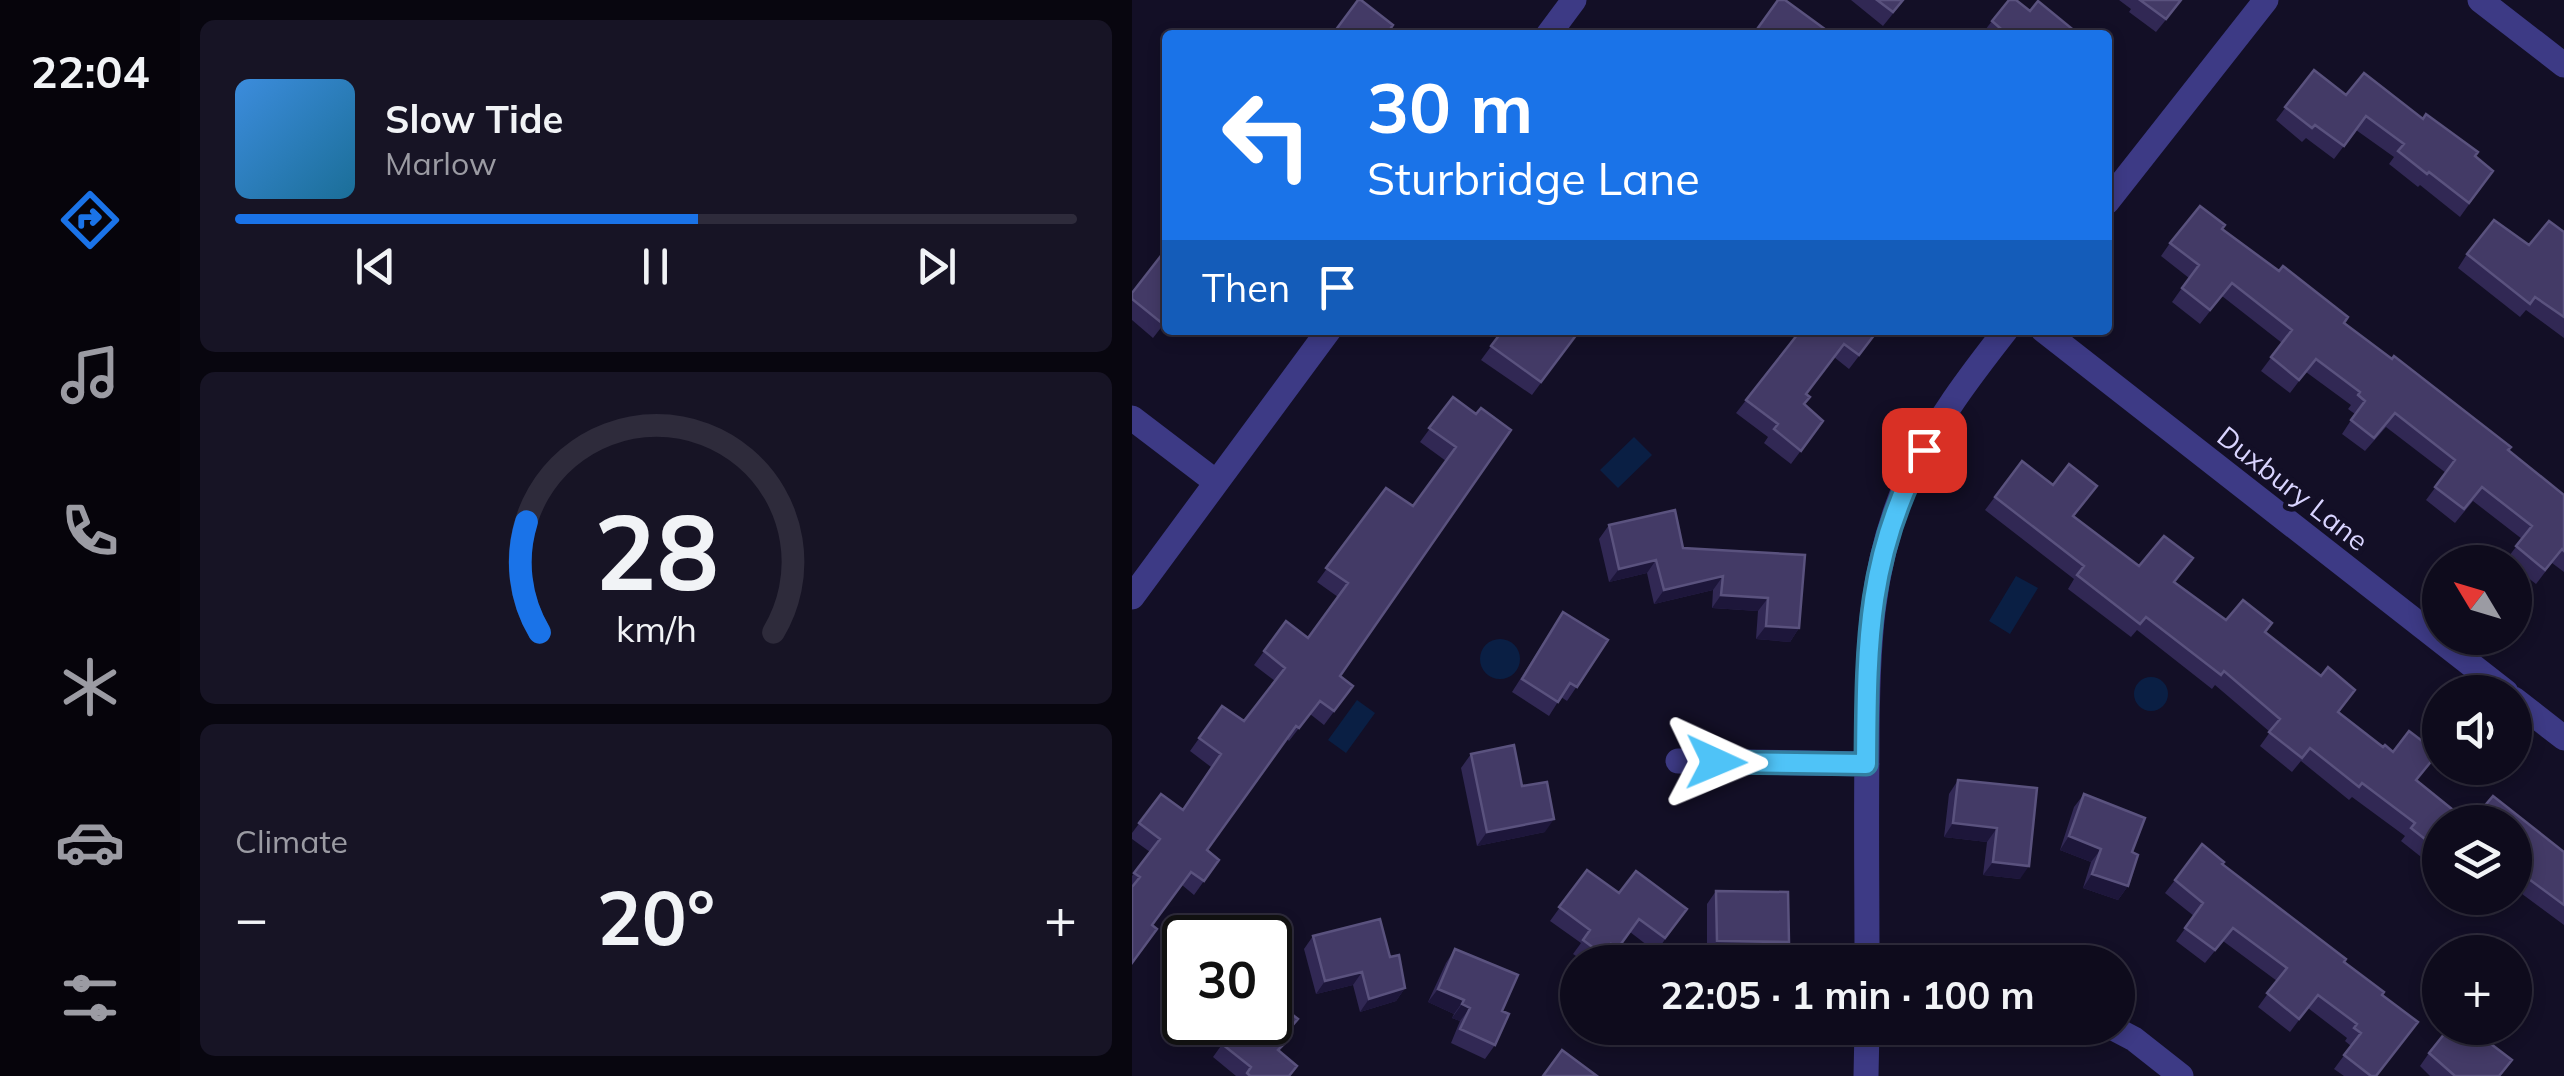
<!DOCTYPE html>
<meta charset="utf-8">
<style>
body{margin:0;font-family:Mulish,sans-serif;background:#171425;color:#f1f3f6;height:100vh;display:flex;flex-direction:column;font-size:38px;white-space:nowrap}
*{box-sizing:border-box;margin:0}
p{font-size:32px;color:#9b9ba3}
.icon{flex:none;width:55px;height:55px;fill:none;stroke:currentColor;stroke-width:2;stroke-linecap:round;stroke-linejoin:round}
.map{position:relative;flex:1;overflow:hidden}
.details{display:flex;flex-direction:column;gap:20px;padding:20px;background:#08060f;width:952px}
.details>*{flex:none}
.top-card{position:absolute;left:30px;top:30px;width:950px;height:305px;border-radius:10px;box-shadow:0 5px 15px #0003,0 0 0 2px #2e2b3b;background:#1a73e8;color:#fff;overflow:hidden}
.needle{width:65px;rotate:308deg}
.controls{position:absolute;left:1290px;top:545px;display:grid;gap:20px}
.controls a{display:grid;place-items:center;width:110px;height:110px;border-radius:50%;background:#0e0b1c;box-shadow:0 5px 15px #0003,0 0 0 2px #2e2b3b;font-size:50px}
.speed{position:absolute;left:30px;top:915px;display:flex;gap:20px;font-size:50px;font-weight:700;text-align:center}
.speed>*{display:grid;place-content:center;width:130px;height:130px;border-radius:50%;background:#0e0b1c;box-shadow:0 5px 15px #0003,0 0 0 2px #2e2b3b;line-height:1}
.speed .limit{border:5px solid #111;border-radius:15px;background:#fff;color:#111}
.pin{position:absolute;display:grid;place-items:center;width:85px;height:85px;color:#fff;margin:-42px;border-radius:20px;box-shadow:0 5px 15px #0006}
.me{position:absolute;width:110px;margin:-55px;rotate:91deg;stroke-linejoin:round;filter:drop-shadow(0 0 8px #0008)}
.turn{display:flex;align-items:center;gap:35px;height:210px;padding:0 40px;font-size:45px}
.turn .icon{width:130px;height:130px;stroke-width:2.5}
.turn b{display:block;font-size:70px;line-height:85px}
.then{display:flex;align-items:center;height:95px;padding:0 40px;background:#0003;gap:20px;font-size:38px}
.big{font-size:75px;font-weight:700;line-height:1.1}
.details .card{flex:1;display:flex;flex-direction:column;justify-content:center;gap:15px;min-width:0;padding:0 35px;border-radius:15px;background:#171425}
.details .dial{align-items:center;gap:0}
.dial svg{height:260px;overflow:visible;fill:none;stroke:#2e2b3b;stroke-width:7;stroke-linecap:round;text-anchor:middle}
.dial text{fill:#f1f3f6;stroke:none}
.song{display:flex;align-items:center;gap:30px}
.cover{width:120px;height:120px;border-radius:15px;background:linear-gradient(135deg,hsl(210 70% 55%),hsl(200 70% 35%))}
.played{height:10px;border-radius:5px;background:linear-gradient(90deg,#1a73e8 55%,#2e2b3b 55%)}
.keys{display:flex;justify-content:space-around;direction:ltr}
.heat{display:flex;justify-content:space-between;align-items:center;font-size:55px;direction:ltr}
.trip{position:absolute;left:428px;top:945px;width:575px;height:100px;border-radius:50px;background:#0e0b1c;box-shadow:0 5px 15px #0003,0 0 0 2px #2e2b3b;font-weight:700;line-height:100px;text-align:center}
main{display:flex;flex:1;min-height:0}
.menu{display:flex;flex-direction:column;width:180px;justify-content:space-around;align-items:center;background:#06040b;color:#9b9ba3}
.menu .icon{width:70px;height:70px}
.menu .current{color:#1a73e8}
.menu b{font-size:45px;color:#f1f3f6}
.map>svg:first-child{display:block}
.water{fill:#0a1f44}
.lines{fill:none;stroke-linecap:round;stroke-linejoin:round}
.minor{stroke:#3d3a85;stroke-width:25}
.wall{fill:#312854}
.shaded-wall{fill:#1d163a}
.building{fill:#433a66;stroke:#5a527e;stroke-width:2.5}
.route-casing{stroke:#337fa1;stroke-width:25}
.route{stroke:#4fc3f7;stroke-width:18}
.labels{text-anchor:middle;dominant-baseline:central;stroke-width:10;stroke-linejoin:round;paint-order:stroke}
.street-label{font-size:28px;fill:#d9d4ff;stroke:#130f26}
</style>
<main>
<nav class="menu">
<b>22:04</b>
<svg class="icon current" aria-label="directions" viewBox="0 0 24 24"><path d="M12 3l9 9-9 9-9-9zM9 14v-3h6M13 9l2 2-2 2"/></svg>
<svg class="icon" aria-label="music" viewBox="0 0 24 24"><path d="M9 18V5l10-2v13"/><circle cx="6" cy="18" r="3"/><circle cx="16" cy="16" r="3"/></svg>
<svg class="icon" aria-label="phone" viewBox="0 0 24 24"><path d="M5 4h4l2 5-3 2q2 4 5 5l2-3 5 2v4C11 20 4 13 5 4z"/></svg>
<svg class="icon" aria-label="climate" viewBox="0 0 24 24"><path d="M12 3v18M4 7l16 10M4 17L20 7"/></svg>
<svg class="icon" aria-label="car" viewBox="0 0 24 24"><path d="M5 17H2v-5l4-1 3-4h7l3 4 3 1v5h-3M9 17h6M6 11h13"/><circle cx="7" cy="17" r="2"/><circle cx="17" cy="17" r="2"/></svg>
<svg class="icon" aria-label="filters" viewBox="0 0 24 24"><path d="M4 7h16M4 17h16"/><circle cx="9" cy="7" r="2"/><circle cx="15" cy="17" r="2"/></svg>
</nav>
<section class="details">
<div class="card">
<div class="song"><i class="cover"></i><div><b>Slow Tide</b><p>Marlow</p></div></div>
<div class="played"></div>
<div class="keys"><svg class="icon" aria-label="previous" viewBox="0 0 24 24"><path d="M18 5L8 12l10 7zM5 5v14"/></svg><svg class="icon" aria-label="pause" viewBox="0 0 24 24"><path d="M8 5v14M16 5v14"/></svg><svg class="icon" aria-label="next" viewBox="0 0 24 24"><path d="M6 5l10 7-10 7zM19 5v14"/></svg></div>
</div>
<div class="card dial"><svg viewBox="0 0 100 80">
<path d="M14 69A42 42 0 1 1 86 69"/>
<path d="M14 69A42 42 0 0 1 10 35" stroke="#1a73e8"/>
<text x="50" y="56" font-size="32" font-weight="700">28</text>
<text x="50" y="72" font-size="11">km/h</text>
</svg></div>
<div class="card"><p>Climate</p>
<div class="heat"><a>−</a><b class="big">20°</b><a>+</a></div>
</div>
</section>
<div class="map">
<svg width="1432" height="1076" viewBox="0 0 1432 1076">
<rect width="100%" height="100%" fill="#130f26"/>
<path class="water" d="M502,437L520,455L486,488L468,470Z
M884,576L906,588L878,634L857,621Z
M348 659a20 20 0 1 1 40 0a20 20 0 1 1-40 0Z
M1002 694a17 17 0 1 1 34 0a17 17 0 1 1-34 0Z
M225,700L243,713L214,753L196,740Z"/>
<g class="lines">
<path class="minor" d="M1348,0L1432,65
M416,35L442,0
M975,202L1134,0
M911,330L1374,692
M0,418L84,482
M0,597L197,330
M1382,699L1432,738
M546,761L735,764
M735,962C735,892 734,821 735,750C735,653 737,565 778,475C803,422 838,376 874,330
M981,1028L1002,1039L1049,1076
M734,1076L735,1028"/>
</g>
<path class="wall" d="M719,0H772L751,26Z
M987,0H1050L1024,32L997,12L999,9Z
M898,11L942,35L850,34L860,21Z
M1182,70L1214,95L1291,119L1361,171L1328,217L1288,185L1286,187L1257,164L1262,157L1224,130L1202,159L1174,138L1170,142L1144,120Z
M1090,229L1376,450L1432,495V572L1420,563L1404,584L1382,567V562H1377L1374,560L1390,539L1341,501L1323,523L1294,500L1314,473L1254,427L1233,451L1210,434L1223,414L1216,409L1219,405L1174,372L1158,393L1129,371L1150,343L1090,296L1068,324L1040,302L1057,278L1029,256L1038,243Z
M1432,232V338L1394,310L1388,317L1326,268L1335,254L1397,245Z
M0,293L35,320L21,338L0,320Z
M371,330L406,332L448,330L400,395L349,360Z
M669,330H747L717,369L702,357L674,394L672,404L691,421L659,464L632,443L636,437L604,413Z
M321,397L344,414L208,676L221,686L192,725L178,714L157,741L155,739L75,850L87,860L62,895L50,885L20,925L0,964V876L18,852L0,839V833L29,794L51,810L79,767L58,751L90,706L112,721L143,681L122,665L154,621L176,638L206,597L185,582L254,488L281,506L314,461L288,442Z
M890,461L921,485L942,516L1007,566L1043,583L1094,620L1133,633L1207,712L1251,747L1261,752L1306,753L1284,781L1308,822V872L1269,841L1273,836L1220,797L1217,800L1169,761L1160,772L1128,746L1138,732L1083,685L1080,689L1005,630L999,637L936,589L942,579L853,510Z
M477,525L551,548L673,555L667,628L658,642L624,639L626,611L580,608L581,590L522,604L515,573L477,582L467,539Z
M431,612L476,640L435,701L429,697L417,716L380,692Z
M339,754L390,786L413,832L345,846L329,768Z
M826,780L905,788L888,879L851,875L855,842L812,837L817,794Z
M952,794L1000,852L996,886L986,900L951,888L959,862L928,850L942,807Z
M1382,822L1432,852V925L1382,888Z
M1090,864L1212,962L1250,995L1245,1076H1212L1202,1069L1219,1046L1213,1041L1215,1038L1176,1008L1158,1032L1126,1007L1145,981L1091,941L1073,963L1044,941L1062,916L1033,893L1043,880Z
M455,870L487,893L555,909L524,952L498,932L476,962L470,957L466,962H453L441,954L449,943L418,921Z
M584,891L657,942L648,955H575V904Z
M181,936L258,957L273,988L264,1001L228,1012L221,985L184,994L172,949Z
M323,949L370,1011L363,1045L353,1059L319,1043L328,1021L320,1018L322,1014L296,1002L314,963Z
M106,1022L156,1032L149,1041L152,1044L147,1050L158,1076H104L81,1057Z
M1297,1053L1368,1076H1298L1288,1066Z"/>
<path class="shaded-wall" d="M524,560L515,573L477,582L487,569Z
M591,576L581,590L522,604L532,590Z
M589,595L636,598L626,611L580,608Z
M634,626L667,628L658,642L624,639Z
M422,819L413,832L345,846L355,832Z
M821,823L865,828L855,842L812,837Z
M937,836L969,849L959,862L928,850Z
M861,862L897,866L888,879L851,875Z
M960,874L996,886L986,900L951,888Z
M585,941L657,942L648,955H575Z
M230,972L221,985L184,994L193,981Z
M273,988L264,1001L228,1012L237,999Z
M306,989L332,1000L322,1014L296,1002Z
M330,1004L338,1008L328,1021L320,1018Z"/>
<path class="building" d="M226,0H229L261,25L254,35H200Z
M646,0H653L701,35H627L623,32Z
M745,0H771L761,12Z
M877,0H884L898,11L906,1L944,32L941,35H876L860,21Z
M1008,0H1049L1034,19Z
M1182,70L1214,95L1232,73L1291,119L1294,114L1346,152L1343,156L1361,171L1337,203L1297,172L1295,174L1266,151L1272,144L1234,116L1212,146L1183,125L1180,128L1153,107Z
M1068,206L1093,225L1090,229L1147,271L1151,266L1216,317L1212,323L1260,359L1262,356L1379,447L1376,450L1432,495V551L1430,549L1413,570L1384,546L1400,526L1350,487L1332,509L1303,487L1323,460L1263,413L1242,438L1219,420L1233,401L1226,395L1228,392L1184,359L1167,380L1139,357L1160,330L1100,283L1078,310L1050,288L1067,265L1038,243Z
M1362,220L1397,245L1417,221L1432,232V317L1403,297L1398,304L1335,254Z
M35,248V319L31,324L0,299V293Z
M371,330H404L406,332L408,330H448L409,382L359,346Z
M669,330H746L727,355L712,344L674,394L678,397L672,404L691,421L669,451L642,429L646,424L614,400Z
M321,397L344,414L349,408L379,430L208,676L221,686L202,711L188,701L167,728L164,726L75,850L87,860L72,881L59,872L20,925L25,929L0,963V887L8,877L2,873L28,839L7,823L29,794L51,810L89,754L67,738L90,706L112,721L153,668L132,651L154,621L176,638L216,583L194,568L254,488L281,506L324,447L297,428Z
M890,461L921,485L937,464L965,486L941,516L1007,566L1032,536L1061,558L1042,582L1094,620L1111,600L1140,623L1133,632L1189,676L1196,667L1223,690L1206,712L1251,747L1253,745L1261,752L1277,731L1306,753L1284,780L1336,822H1308V851L1279,828L1283,823L1230,783L1227,787L1178,748L1170,758L1137,732L1148,719L1092,671L1089,675L1014,617L1008,624L945,575L952,566L863,497Z
M543,510L551,548L673,555L667,628L634,626L636,598L589,595L591,576L532,590L524,560L487,569L477,525Z
M431,612L476,640L445,687L438,683L426,702L390,679Z
M382,745L390,786L415,782L422,819L355,832L339,754Z
M826,780L905,788L897,866L861,862L865,828L821,823Z
M952,794L1013,818L1000,852L1006,855L996,886L960,874L969,849L937,836Z
M1361,796L1432,852V905L1382,868V822H1339Z
M1070,844L1092,862L1090,864L1214,959L1212,962L1252,992L1250,995L1286,1022L1244,1076H1239L1212,1055L1229,1033L1222,1028L1225,1024L1186,995L1167,1019L1135,993L1155,968L1101,928L1083,950L1053,928L1071,903L1043,880Z
M455,870L487,893L504,871L555,909L533,938L507,919L486,948L479,944L471,955L451,940L458,930L427,907Z
M584,891L656,892L657,942L585,941Z
M248,919L258,957L267,955L273,988L237,999L230,972L193,981L181,936Z
M323,949L386,975L370,1011L377,1014L363,1045L328,1029L338,1008L330,1004L332,1000L306,989Z
M138,997L166,1019L148,1040L152,1044L146,1050L165,1066L157,1076H118L115,1073L119,1067L90,1044L106,1022H138Z
M1317,1028H1338L1380,1060L1367,1076H1323L1297,1053Z
M430,1050L465,1076H411Z"/>
<g class="lines">
<defs>
<path id="route" d="M584,762L734,764C735,646 734,557 792,450"/>
</defs>
<use href="#route" class="route-casing"/>
<use href="#route" class="route"/>
</g>
<g class="labels">
<g class="street-label">
<text transform="translate(1161 488) rotate(38)">Duxbury Lane</text>
</g>
</g>
</svg>
<div class="controls">
<a><svg class="needle" viewBox="-14 -14 28 28"><path d="M0-13l5 13h-10z" fill="#e53935"/><path d="M0 13l5-13h-10z" fill="#9b9ba3"/></svg></a>
<a><svg class="icon" aria-label="sound" viewBox="0 0 24 24"><path d="M4 9h4l5-4v14l-5-4H4zM17 9q2 3 0 6"/></svg></a>
<a><svg class="icon" aria-label="layers" viewBox="0 0 24 24"><path d="M12 4l9 5-9 5-9-5zM3 14l9 5 9-5"/></svg></a>
<a>+</a>
</div>
<div class="speed"><div class="limit">30</div></div>
<div class="pin" style="left:792px;top:450px;background:#d93025"><svg class="icon" aria-label="arrive" viewBox="0 0 24 24"><path d="M6 21V4h12l-3 4 3 4H6"/></svg></div>
<svg class="me" style="left:584px;top:762px" viewBox="-20 -20 40 40"><path d="M0-17L14 15 0 8-14 15z" fill="#4fc3f7" stroke="#fff" stroke-width="4"/></svg>
<div class="trip">22:05 · 1 min · 100 m</div>
<div class="top-card">
<div class="turn"><svg class="icon" aria-label="left" viewBox="0 0 24 24"><path d="M17 20v-9H6M10 6l-5 5 5 5"/></svg><div><b>30 m</b>Sturbridge Lane</div></div>
<div class="then">Then<svg class="icon" aria-label="arrive" viewBox="0 0 24 24"><path d="M6 21V4h12l-3 4 3 4H6"/></svg></div>
</div>
</div>
</main>
